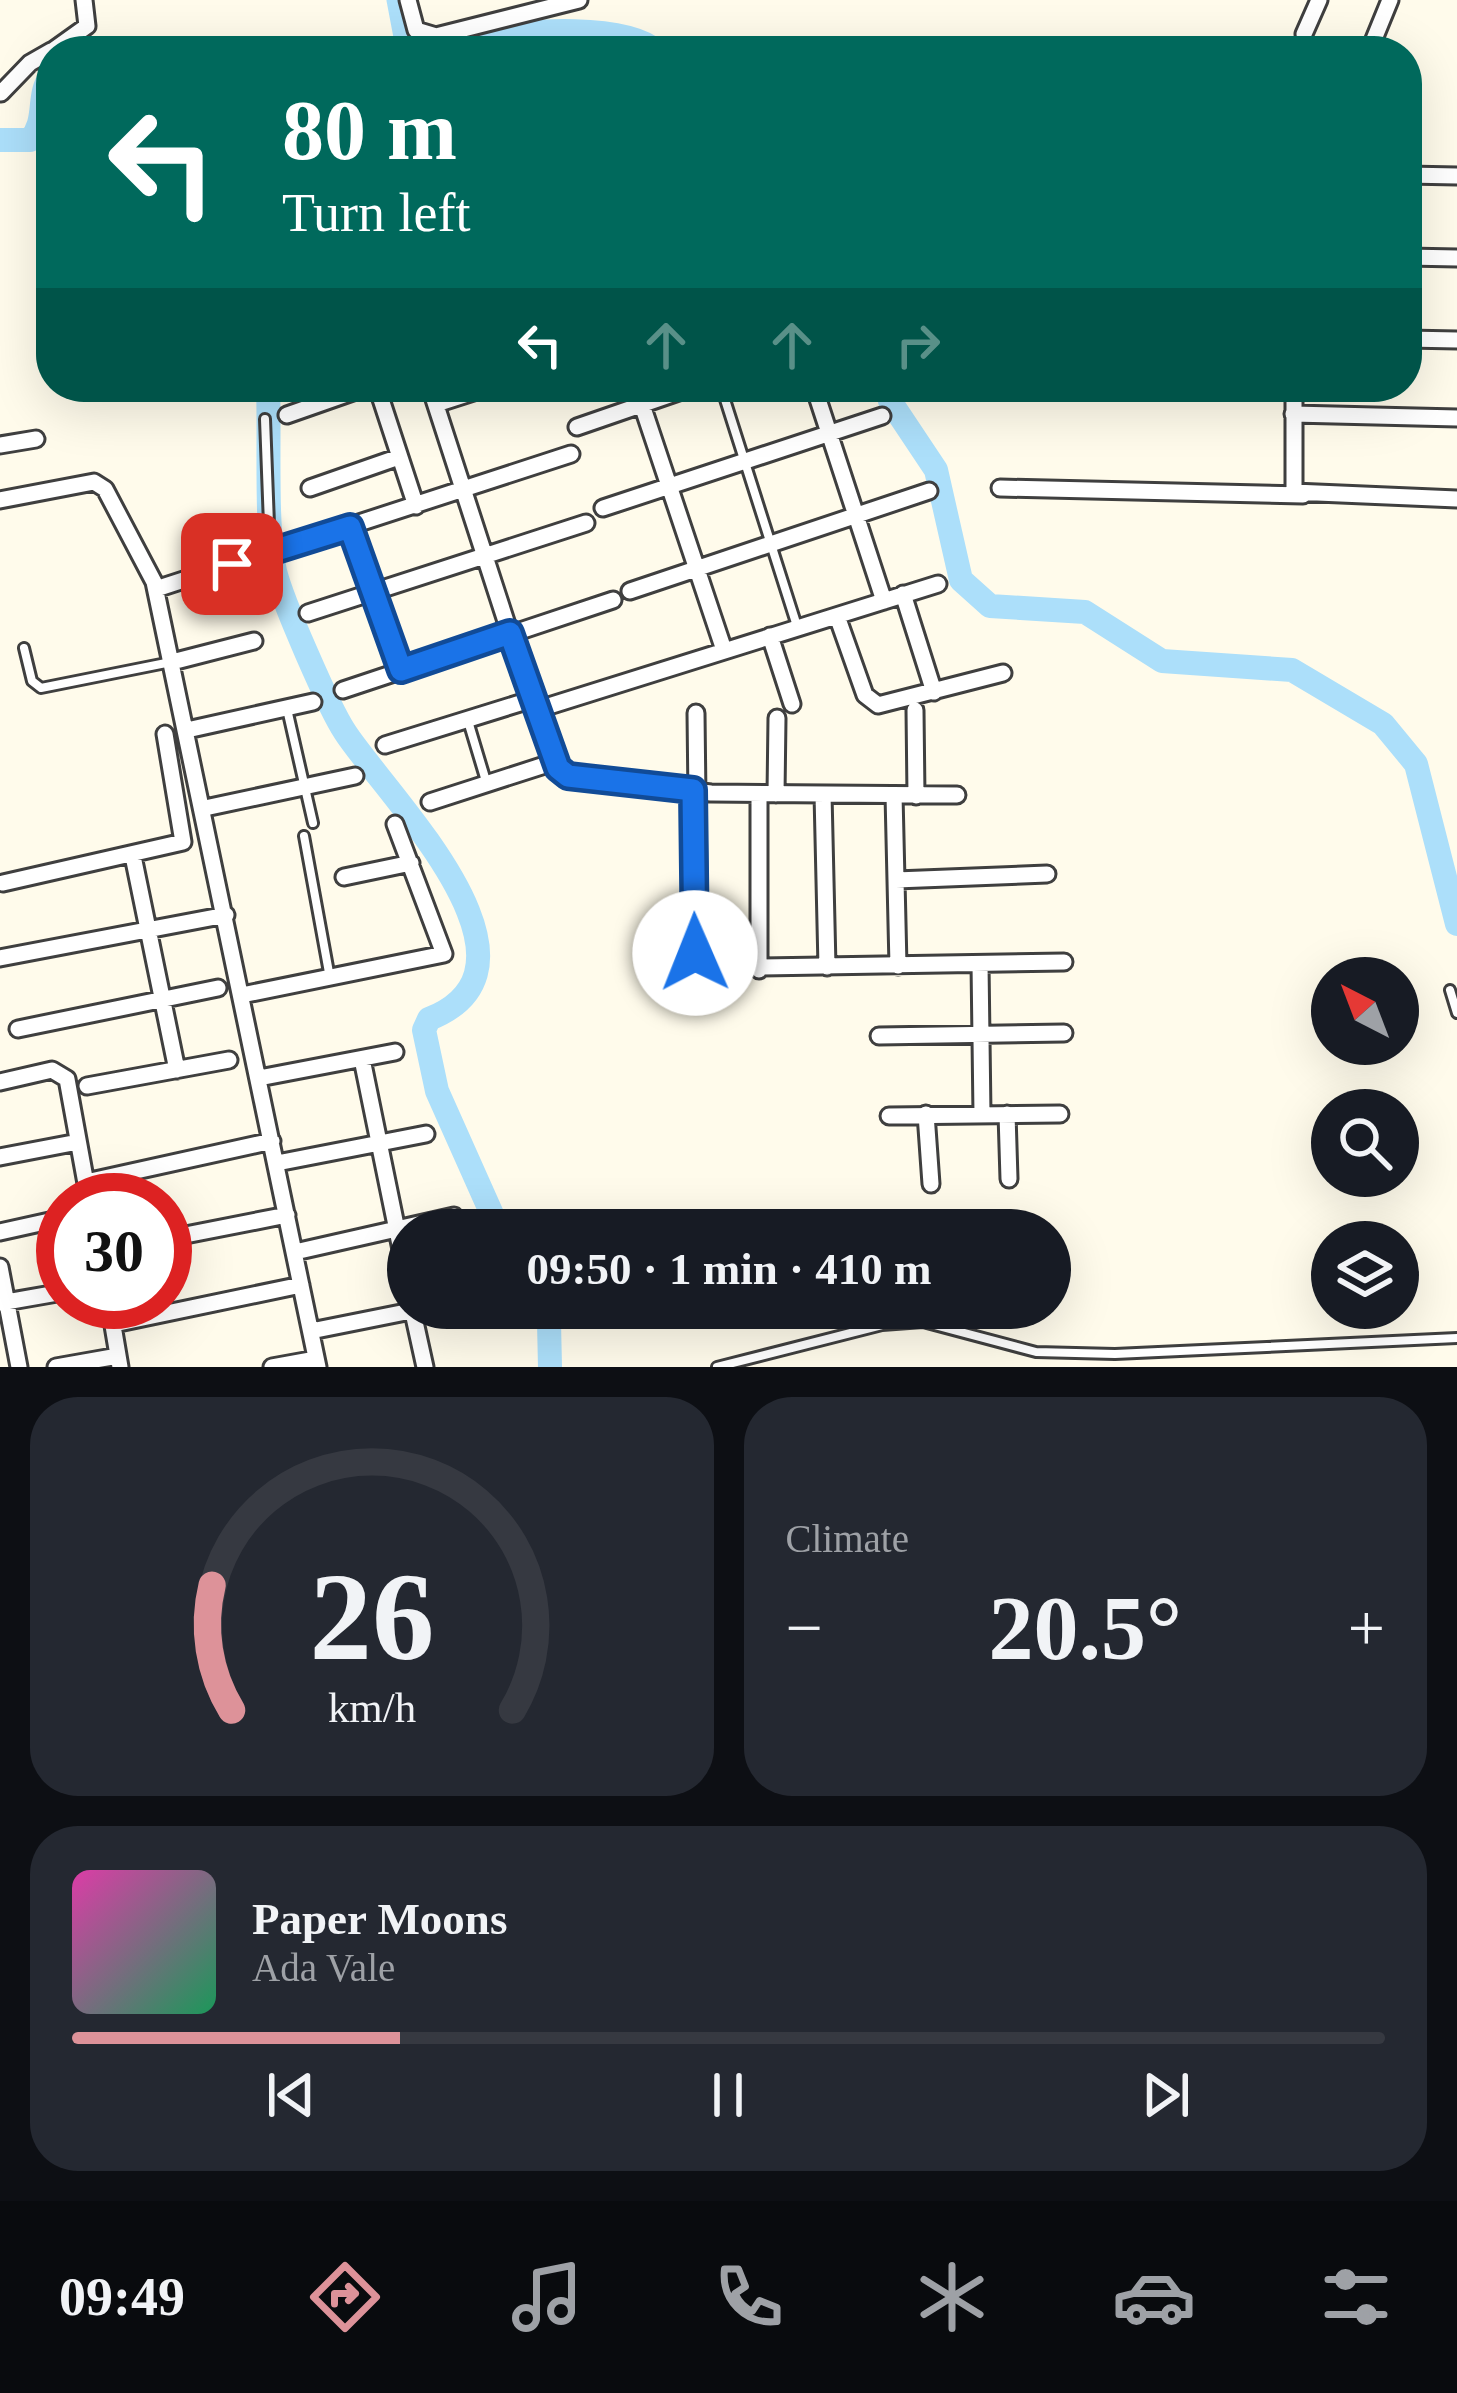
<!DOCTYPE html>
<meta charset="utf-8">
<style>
body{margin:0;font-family:"Times New Roman",serif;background:#242831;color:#f1f3f6;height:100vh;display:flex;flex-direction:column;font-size:45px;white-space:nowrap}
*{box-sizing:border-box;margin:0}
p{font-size:39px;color:#9ea1a6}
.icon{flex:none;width:66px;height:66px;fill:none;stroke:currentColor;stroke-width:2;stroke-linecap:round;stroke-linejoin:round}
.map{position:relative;height:1367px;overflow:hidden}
.panel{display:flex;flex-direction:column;gap:30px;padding:30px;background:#0d0f14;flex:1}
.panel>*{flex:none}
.hud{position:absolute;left:36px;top:36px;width:1386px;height:366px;border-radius:48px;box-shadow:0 12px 48px #0002;background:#00695c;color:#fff;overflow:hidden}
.needle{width:78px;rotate:318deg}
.buttons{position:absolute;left:1311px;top:957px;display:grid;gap:24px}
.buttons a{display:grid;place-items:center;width:108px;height:108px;border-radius:50%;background:#171b24;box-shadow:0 12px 48px #0002;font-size:60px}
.speed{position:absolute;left:36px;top:1173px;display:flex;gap:24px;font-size:60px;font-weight:700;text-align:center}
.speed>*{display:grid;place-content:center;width:156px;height:156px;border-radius:50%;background:#171b24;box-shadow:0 12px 48px #0002;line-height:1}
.speed .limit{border:18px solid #d22;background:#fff;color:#111}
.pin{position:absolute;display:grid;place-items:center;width:102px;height:102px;color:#fff;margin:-51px;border-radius:24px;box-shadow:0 6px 18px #0006}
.me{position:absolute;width:132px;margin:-66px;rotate:359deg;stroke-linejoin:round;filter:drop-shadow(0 0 9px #0008)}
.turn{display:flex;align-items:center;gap:42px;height:252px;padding:0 48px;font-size:54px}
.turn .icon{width:156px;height:156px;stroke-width:2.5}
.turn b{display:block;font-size:84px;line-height:102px}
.lanes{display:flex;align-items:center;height:114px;padding:0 48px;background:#0003;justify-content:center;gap:60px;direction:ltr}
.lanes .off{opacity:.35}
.big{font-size:90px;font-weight:600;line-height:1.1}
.panel .widget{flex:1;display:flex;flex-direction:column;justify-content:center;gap:18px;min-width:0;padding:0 42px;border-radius:48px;background:#242831}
.panel .dial{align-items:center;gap:0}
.dial svg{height:312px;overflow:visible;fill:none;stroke:#363941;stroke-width:7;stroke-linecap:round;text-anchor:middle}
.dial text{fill:#f1f3f6;stroke:none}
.song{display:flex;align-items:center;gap:36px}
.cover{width:144px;height:144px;border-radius:18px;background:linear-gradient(135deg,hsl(320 70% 55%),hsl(150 70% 35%))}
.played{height:12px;border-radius:6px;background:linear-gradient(90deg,#dd9299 25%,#363941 25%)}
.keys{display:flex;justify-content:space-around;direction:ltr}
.heat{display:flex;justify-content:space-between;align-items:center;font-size:66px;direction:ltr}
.panel .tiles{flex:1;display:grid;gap:30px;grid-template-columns:1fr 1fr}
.widget:last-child{grid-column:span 2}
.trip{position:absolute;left:387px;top:1209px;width:684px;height:120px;border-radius:60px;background:#171b24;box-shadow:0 12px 48px #0002;font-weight:600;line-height:120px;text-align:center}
.tabs{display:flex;height:192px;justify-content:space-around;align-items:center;background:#090b0e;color:#9ea1a6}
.tabs .icon{width:84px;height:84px}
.tabs .selected{color:#dd9299}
.tabs b{font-size:54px;color:#f1f3f6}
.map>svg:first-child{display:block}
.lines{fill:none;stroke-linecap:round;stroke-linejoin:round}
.canal{stroke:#acdffa;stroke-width:15}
.river{stroke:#acdffa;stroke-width:24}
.lane-casing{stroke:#3f3f3f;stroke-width:14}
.street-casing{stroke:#3f3f3f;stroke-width:21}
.lane{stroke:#fff;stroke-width:8}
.street{stroke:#fff;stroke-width:15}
.route-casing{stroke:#114b97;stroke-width:30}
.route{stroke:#1a73e8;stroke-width:21}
</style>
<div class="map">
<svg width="1457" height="1367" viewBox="0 0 1457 1367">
<rect width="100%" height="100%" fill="#fffbeb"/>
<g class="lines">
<path class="canal" d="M394,0L401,37L397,51"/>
<path class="river" d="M480,51L486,39C525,29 626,24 656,51
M0,140H30C48,120 36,96 51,76
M268,387C270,437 265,526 275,571C282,600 329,708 345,732C385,794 563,966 429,1019L424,1030L437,1091L499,1230
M887,387L890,401L936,470L961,580L990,606L1085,612L1162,661L1292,670L1383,724L1416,764L1457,924
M543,1308L549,1322L550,1367"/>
<defs>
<path id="lane" d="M721,387L797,626
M265,419L270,551
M349,527L401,669
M24,648L32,681L41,688L171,662
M287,709L313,823
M468,721L486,781
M304,836L330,978
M1450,990L1457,1013
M717,1367L882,1325L923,1322L1036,1352L1115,1354L1457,1338"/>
<path id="street" d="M408,0L416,30L436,36L579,0
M1304,34L1319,0
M1301,45V51
M1370,49L1390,0
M52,51L87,26L84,0
M1,93L30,63L51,51
M1407,175L1457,176
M1407,257L1457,258
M1407,339L1457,340
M377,387L416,506
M430,387L550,757L567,776L711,793L957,795
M636,387L724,650
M814,387L884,601
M1294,387V492L1457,499
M436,404L489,387
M1293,414L1457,418
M287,415L367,387
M577,427L693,387
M0,445L36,439
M310,488L399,457
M1000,488L1303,495
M0,500L94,482L105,489L154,582L318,1367
M603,508L882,416
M156,589L571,454
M630,591L929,491
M903,594L934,692
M308,613L586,523
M837,616L865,695L878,705L1003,673
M770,636L792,704
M172,662L254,641
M343,690L613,600
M536,710L938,584
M915,710L916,796
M696,713L699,968L1064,962
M187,730L313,702
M385,745L533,699
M776,794L777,718
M823,794L827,967
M759,795V970
M894,795L898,966
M430,802L554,762
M205,808L355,776
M133,856L177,1070
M344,877L411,863
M896,880L1047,874
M3,883L183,842L165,734
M0,958L226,915
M980,964L982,1114
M242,995L444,954L395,824
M18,1029L218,988
M879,1036L1064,1033
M362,1059L408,1284
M259,1078L395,1052
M0,1082L52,1070L67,1079L89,1200
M87,1086L229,1060
M926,1114L931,1184
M1007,1114L1009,1179
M889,1116L1060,1114
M0,1157L78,1142
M277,1163L426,1134
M86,1182L272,1141
M0,1232L63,1218
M165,1239L287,1215
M295,1252L454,1216
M0,1267L19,1367
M109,1302L120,1367
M0,1303L63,1292
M412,1308L425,1367
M114,1324L301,1285
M311,1331L426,1308
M56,1367L118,1356
M272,1367L316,1359"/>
</defs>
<use href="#lane" class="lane-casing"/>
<use href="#street" class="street-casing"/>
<use href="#lane" class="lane"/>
<use href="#street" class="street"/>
</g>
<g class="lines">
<defs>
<path id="route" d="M232,564L350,527L401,670L510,633L558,768L568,776L693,790L695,953"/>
</defs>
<use href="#route" class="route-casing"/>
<use href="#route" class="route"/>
</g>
</svg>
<div class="buttons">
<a><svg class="needle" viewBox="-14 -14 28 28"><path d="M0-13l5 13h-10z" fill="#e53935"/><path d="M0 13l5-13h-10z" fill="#9ea1a6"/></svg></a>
<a><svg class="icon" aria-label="search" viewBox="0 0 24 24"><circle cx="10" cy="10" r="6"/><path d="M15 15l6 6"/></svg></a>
<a><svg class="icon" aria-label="layers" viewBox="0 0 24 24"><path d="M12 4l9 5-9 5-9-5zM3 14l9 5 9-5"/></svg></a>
</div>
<div class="speed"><div class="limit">30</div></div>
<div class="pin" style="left:232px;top:564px;background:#d93025"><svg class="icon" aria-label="arrive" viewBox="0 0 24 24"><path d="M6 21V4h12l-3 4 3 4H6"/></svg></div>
<svg class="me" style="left:695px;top:953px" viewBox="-20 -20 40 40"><circle r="19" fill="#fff"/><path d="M0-13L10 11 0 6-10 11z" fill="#1a73e8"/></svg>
<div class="trip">09:50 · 1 min · 410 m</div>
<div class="hud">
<div class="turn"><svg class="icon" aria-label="left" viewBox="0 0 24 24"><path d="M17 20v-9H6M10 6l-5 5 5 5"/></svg><div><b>80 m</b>Turn left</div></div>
<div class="lanes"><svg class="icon" aria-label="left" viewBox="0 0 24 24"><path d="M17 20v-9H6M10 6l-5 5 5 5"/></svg><svg class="icon off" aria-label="ahead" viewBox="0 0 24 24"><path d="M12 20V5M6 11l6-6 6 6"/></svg><svg class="icon off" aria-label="ahead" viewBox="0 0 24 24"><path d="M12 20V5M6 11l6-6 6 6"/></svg><svg class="icon off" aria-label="right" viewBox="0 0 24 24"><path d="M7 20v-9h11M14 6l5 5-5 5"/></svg></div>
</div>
</div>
<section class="panel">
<div class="tiles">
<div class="widget dial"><svg viewBox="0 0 100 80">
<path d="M14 69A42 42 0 1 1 86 69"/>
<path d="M14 69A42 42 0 0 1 9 37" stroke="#dd9299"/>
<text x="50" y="56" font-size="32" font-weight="700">26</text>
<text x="50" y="72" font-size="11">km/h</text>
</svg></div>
<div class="widget"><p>Climate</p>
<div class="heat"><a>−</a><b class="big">20.5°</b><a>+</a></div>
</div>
<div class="widget">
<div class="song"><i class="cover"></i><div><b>Paper Moons</b><p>Ada Vale</p></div></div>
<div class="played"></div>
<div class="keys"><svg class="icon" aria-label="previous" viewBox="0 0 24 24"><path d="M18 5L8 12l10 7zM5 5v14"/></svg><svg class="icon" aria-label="pause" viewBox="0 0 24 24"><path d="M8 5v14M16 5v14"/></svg><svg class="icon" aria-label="next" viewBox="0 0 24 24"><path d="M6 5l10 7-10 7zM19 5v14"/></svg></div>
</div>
</div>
</section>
<nav class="tabs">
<b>09:49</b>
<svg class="icon selected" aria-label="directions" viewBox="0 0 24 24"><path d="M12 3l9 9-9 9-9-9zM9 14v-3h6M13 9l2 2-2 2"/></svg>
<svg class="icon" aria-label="music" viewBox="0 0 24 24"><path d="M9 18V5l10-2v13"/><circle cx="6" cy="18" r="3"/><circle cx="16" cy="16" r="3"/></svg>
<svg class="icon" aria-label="phone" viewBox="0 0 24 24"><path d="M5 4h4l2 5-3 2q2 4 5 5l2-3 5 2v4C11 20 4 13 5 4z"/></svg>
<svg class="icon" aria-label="climate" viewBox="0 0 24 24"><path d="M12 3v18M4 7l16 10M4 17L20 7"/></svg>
<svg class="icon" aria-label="car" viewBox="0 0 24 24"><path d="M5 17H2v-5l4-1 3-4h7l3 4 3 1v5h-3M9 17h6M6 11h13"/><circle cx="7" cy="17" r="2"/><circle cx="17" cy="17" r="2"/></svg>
<svg class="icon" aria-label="filters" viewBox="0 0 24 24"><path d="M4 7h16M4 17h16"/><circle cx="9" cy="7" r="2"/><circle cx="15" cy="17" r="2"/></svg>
</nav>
